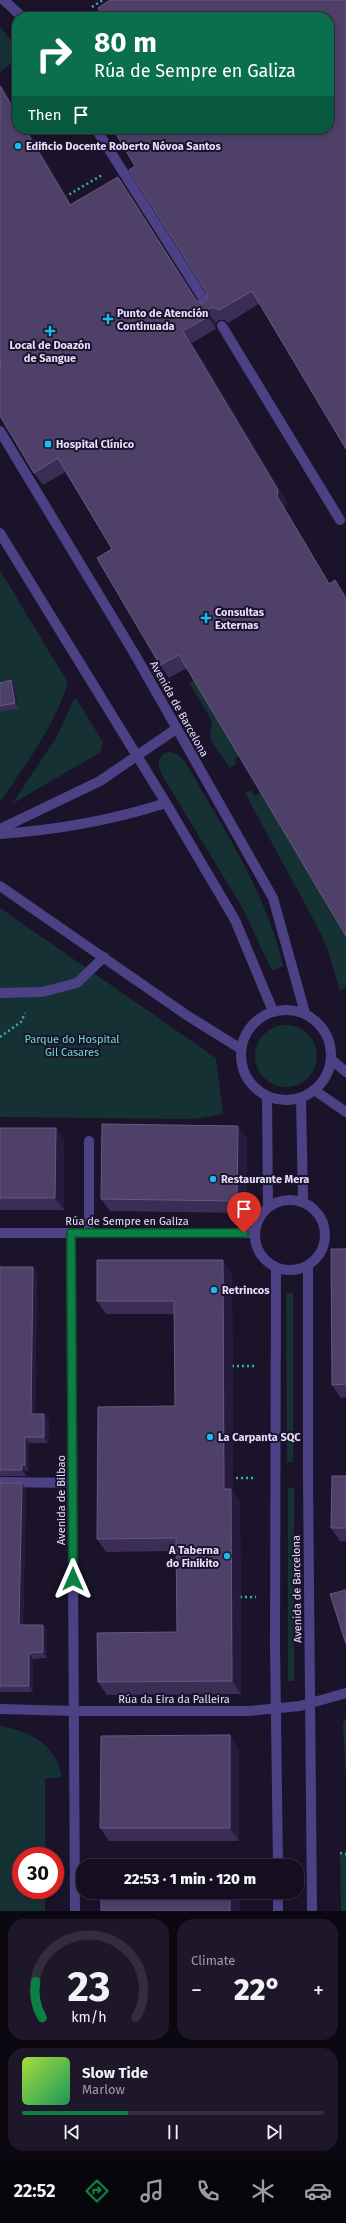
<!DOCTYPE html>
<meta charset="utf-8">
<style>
body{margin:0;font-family:"Fira Sans",sans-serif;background:#1d1729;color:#f1f3f6;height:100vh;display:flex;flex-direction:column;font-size:15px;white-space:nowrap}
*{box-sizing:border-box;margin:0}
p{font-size:13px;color:#9d9ca5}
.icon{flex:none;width:22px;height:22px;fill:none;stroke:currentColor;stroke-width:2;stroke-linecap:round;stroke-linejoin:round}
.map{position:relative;height:1911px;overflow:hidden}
.drawer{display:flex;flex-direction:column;gap:8px;padding:8px;background:#0b0812;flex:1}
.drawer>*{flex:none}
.hud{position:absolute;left:12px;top:12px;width:322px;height:122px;border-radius:16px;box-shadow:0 2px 6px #0003,0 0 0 1px #332e3e;background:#0b6e4f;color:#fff;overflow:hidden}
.speed{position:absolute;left:12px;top:1847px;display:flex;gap:8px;font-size:20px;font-weight:700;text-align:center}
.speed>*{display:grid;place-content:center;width:52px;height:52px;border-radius:50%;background:#140e20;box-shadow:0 2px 6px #0003,0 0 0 1px #332e3e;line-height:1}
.speed .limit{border:6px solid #d22;background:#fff;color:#111}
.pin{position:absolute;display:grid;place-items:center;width:34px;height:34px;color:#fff;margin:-41px -17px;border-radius:50% 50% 50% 0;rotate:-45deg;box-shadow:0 0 4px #0007}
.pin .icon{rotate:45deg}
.me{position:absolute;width:44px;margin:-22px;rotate:0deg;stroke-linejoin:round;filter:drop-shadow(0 0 3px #0008)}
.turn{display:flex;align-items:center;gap:14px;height:84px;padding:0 16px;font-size:18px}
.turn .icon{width:52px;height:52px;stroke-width:2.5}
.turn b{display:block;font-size:28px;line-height:34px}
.then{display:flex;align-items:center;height:38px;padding:0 16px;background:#0003;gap:8px;font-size:15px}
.big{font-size:30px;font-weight:800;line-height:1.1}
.drawer .widget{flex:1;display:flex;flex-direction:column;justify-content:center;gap:6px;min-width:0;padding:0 14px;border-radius:16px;background:#1d1729}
.drawer .dial{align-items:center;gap:0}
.dial svg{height:104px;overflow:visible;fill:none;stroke:#332e3e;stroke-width:7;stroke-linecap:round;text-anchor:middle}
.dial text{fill:#f1f3f6;stroke:none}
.song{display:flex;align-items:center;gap:12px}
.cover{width:48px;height:48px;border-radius:6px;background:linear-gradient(135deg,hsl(80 70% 55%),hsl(150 70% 35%))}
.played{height:4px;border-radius:2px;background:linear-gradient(90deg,#0b8043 35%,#332e3e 35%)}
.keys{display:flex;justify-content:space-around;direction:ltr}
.heat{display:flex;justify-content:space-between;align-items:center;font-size:22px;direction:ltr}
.drawer .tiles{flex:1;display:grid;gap:8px;grid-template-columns:1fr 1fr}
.widget:last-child{grid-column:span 2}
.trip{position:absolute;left:76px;top:1859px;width:228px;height:40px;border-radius:16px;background:#140e20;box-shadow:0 2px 6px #0003,0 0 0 1px #332e3e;font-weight:800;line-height:40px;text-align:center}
.dock{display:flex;height:64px;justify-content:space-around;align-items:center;background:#08060d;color:#9d9ca5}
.dock .icon{width:28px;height:28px}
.dock .current{color:#0b8043}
.dock b{font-size:18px;color:#f1f3f6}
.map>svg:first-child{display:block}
.green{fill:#163134}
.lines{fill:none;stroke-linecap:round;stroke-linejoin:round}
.path{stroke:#39acb6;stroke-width:2.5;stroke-dasharray:2 3;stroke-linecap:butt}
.lane{stroke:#4d4186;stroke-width:10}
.street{stroke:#4d4186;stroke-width:10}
.wall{fill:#3c2d57}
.shaded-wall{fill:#271b3d}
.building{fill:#4e4068;stroke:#665980}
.route-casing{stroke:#07532c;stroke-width:10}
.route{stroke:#0b8043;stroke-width:7}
.poi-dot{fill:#17bcf1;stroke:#1a132a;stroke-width:1.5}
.labels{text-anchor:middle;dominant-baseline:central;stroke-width:4;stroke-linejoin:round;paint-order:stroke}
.poi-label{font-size:11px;font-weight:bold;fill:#e6defd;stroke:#1a132a;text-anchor:start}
.street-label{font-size:11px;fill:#e6defd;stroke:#1a132a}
.park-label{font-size:11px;fill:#6ddace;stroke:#1a132a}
</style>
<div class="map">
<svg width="346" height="1911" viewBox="0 0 346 1911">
<rect width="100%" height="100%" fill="#1a132a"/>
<path class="green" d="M0,27L17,47V59L0,72Z
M0,570L68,683C54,727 26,764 0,802Z
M195,680L240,756L234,759L237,763L230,768L210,739L212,721L189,682Z
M75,697L103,742L101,752L12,804L56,738Z
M170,752L177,754L184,760C223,828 265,889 283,966L272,971L243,909L162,775C158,766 157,760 164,753Z
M251,791L255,796L262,792L346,934V986L340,991L328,950L318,928L245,793Z
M0,908L216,1058L223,1114L194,1119L0,1117Z
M255 1056a31 31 0 1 1 62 0a31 31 0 1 1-62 0Z
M286,1293H293V1462H287Z
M288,1488H294V1681H288Z
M346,1718V1780L343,1724Z
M0,1726C31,1732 55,1743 62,1777L45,1779V1856H21V1890H45V1911H0Z
M340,1853L346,1854V1911H341Z"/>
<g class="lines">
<path class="path" d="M92,7L103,0
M65,197L102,175
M0,1037L21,1022L25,1013
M232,1366H256
M231,1478H256
M240,1597H256
M340,1853L346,1854
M98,1865L258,1863"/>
<path class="lane" d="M4,0L22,17
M96,129L210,309
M222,326L340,520
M0,829L100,781L176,729
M0,834C56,830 113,820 166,803
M0,993L42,992L77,983L104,957
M331,1059L346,1072
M314,1090L346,1112
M89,1233V1141"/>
<path class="street" d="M0,431L134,653L273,898L305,1013
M0,533L166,803L235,920L273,1011
M0,886L188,1016L241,1049
M241 1055a45 45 0 1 1 90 0a45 45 0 1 1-90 0Z
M267,1096L268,1207
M301,1098L303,1201
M255 1235a35 35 0 1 1 70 0a35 35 0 1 1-70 0Z
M0,1233H255
M71,1233L75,1911
M308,1266V1477L312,1911
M276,1268L275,1645L278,1866
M0,1482L73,1483
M0,1709L74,1711H249L300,1706L346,1693
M278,1911V1892"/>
</g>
<path class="wall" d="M110,0H346V449L259,304L228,323L225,320H219L216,323V329L192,343L287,502L285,509L330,584L335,580L346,596V936L187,668L169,678L160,665L97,558L112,549L65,472L43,485L34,473L0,416V364L1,363L0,362V84L17,113V129H27L71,204L118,177L126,189L197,301L202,303L207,299V293L129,170L135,166L113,129H329V17H103L98,8Z
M0,683L14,685L19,708L0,712Z
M0,1128L64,1140V1210H0Z
M247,1138L246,1213L110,1211L101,1199Z
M346,1249V1397L341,1398L332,1385Z
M0,1267H33L37,1273L35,1414L49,1420L48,1443H29V1471L26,1470V1476H0Z
M232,1273L233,1492L240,1502L241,1694L107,1695L98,1682L177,1632V1551L106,1552L97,1539L175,1406L174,1314H106L97,1301Z
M346,1476V1541H340L331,1528Z
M0,1483L26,1489L23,1625H43L47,1631V1658L33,1659V1692H0Z
M239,1748V1841H109L100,1828Z"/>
<path class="shaded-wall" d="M0,84L17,113V115L0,86Z
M25,129H27L79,217L70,205Z
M118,177L126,189L205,312L196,300Z
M207,311L216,323V329L208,317Z
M183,331L192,343L287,502L285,509L337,597L329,584L277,496Z
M335,580L346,596V599Z
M11,680L14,685L19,708L15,703Z
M238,1126L247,1138L246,1213L237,1201Z
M56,1128L64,1140V1210L55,1198Z
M223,1260L232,1273L233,1492L240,1502L241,1694L232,1681L224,1489Z
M33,1267L37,1273L35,1420L31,1414Z
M44,1414L49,1420L48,1443L44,1437Z
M25,1437L29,1443V1471L25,1465Z
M22,1464L26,1470V1476L22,1470Z
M22,1483L26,1489L23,1631L19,1625Z
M43,1625L47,1631V1658L43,1652Z
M29,1653L33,1659V1692L29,1686Z
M230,1735L239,1748V1841L230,1828Z
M230,1892H240V1911H230Z"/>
<path class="building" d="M110,0H346V449L252,291L219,310L216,308H210L207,311L208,317L183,331L278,490L277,496L329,584L335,580L346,599V936L179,655L160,665L97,558L112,549L58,458L34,473L0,416V364L1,363L0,362V86L17,115V129H25L70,205L118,177L196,300L202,303L207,299V293L129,170L135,166L113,129H329V17H103L98,8Z
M11,680L15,703L0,706V683Z
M102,1124L238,1126L237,1201L101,1199Z
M0,1128H56L55,1198H0Z
M331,1249H346V1384L332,1385Z
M97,1260H223L224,1489H231L232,1681L98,1682L97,1633L177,1632L176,1538L97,1539L98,1407L175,1406L174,1301H97Z
M0,1267H33L31,1414H44V1437H25V1465L22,1464V1470H0Z
M332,1476H346V1528H331Z
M0,1483H22L19,1625H43V1652L29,1653V1686H0Z
M346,1590V1644L330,1594Z
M230,1735V1828H100L101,1736Z
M101,1892H230V1911H101Z"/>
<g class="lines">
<defs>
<path id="route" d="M73,1579L71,1233H244"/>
</defs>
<use href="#route" class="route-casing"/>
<use href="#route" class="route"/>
</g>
<g class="poi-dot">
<circle cx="18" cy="146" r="4"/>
<path d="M106 313h4v4h4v4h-4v4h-4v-4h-4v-4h4z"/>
<path d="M48 325h4v4h4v4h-4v4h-4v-4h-4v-4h4z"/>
<rect x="44" y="440" width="8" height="8" rx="2"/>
<path d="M204 612h4v4h4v4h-4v4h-4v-4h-4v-4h4z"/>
<circle cx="213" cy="1179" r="4"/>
<circle cx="214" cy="1290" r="4"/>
<circle cx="210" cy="1437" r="4"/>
<circle cx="227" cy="1556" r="4"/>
</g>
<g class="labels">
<g class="poi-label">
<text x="26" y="146">Edificio Docente Roberto Nóvoa Santos</text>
<text x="117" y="313">Punto de Atención<tspan x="117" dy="13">Continuada</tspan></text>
<text x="50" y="345" text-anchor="middle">Local de Doazón<tspan x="50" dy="13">de Sangue</tspan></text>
<text x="56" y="444">Hospital Clínico</text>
<text x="215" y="612">Consultas<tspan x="215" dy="13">Externas</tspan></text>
<text x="221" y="1179">Restaurante Mera</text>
<text x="222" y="1290">Retrincos</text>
<text x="218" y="1437">La Carpanta SQC</text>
<text x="219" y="1550" text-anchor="end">A Taberna<tspan x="219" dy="13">do Finikito</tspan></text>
</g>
<g class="street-label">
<text transform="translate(179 709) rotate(61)">Avenida de Barcelona</text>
<text x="127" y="1221">Rúa de Sempre en Galiza</text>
<text transform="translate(61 1500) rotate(-90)">Avenida de Bilbao</text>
<text transform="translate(297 1589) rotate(-91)">Avenida de Barcelona</text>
<text x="174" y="1699">Rúa da Eira da Palleira</text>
</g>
<g class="park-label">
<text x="72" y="1039">Parque do Hospital<tspan x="72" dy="13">Gil Casares</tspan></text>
</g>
</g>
</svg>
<div class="speed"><div class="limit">30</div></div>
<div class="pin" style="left:244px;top:1233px;background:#d93025"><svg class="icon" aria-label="arrive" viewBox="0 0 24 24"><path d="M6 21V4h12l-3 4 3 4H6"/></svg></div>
<svg class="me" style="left:73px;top:1579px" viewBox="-20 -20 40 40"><path d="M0-17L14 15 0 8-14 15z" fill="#0b8043" stroke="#fff" stroke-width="4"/></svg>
<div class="trip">22:53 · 1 min · 120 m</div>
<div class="hud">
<div class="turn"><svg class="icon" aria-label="right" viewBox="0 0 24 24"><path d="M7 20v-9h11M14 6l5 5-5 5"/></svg><div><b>80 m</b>Rúa de Sempre en Galiza</div></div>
<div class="then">Then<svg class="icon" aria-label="arrive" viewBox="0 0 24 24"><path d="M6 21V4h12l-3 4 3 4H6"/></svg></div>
</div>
</div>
<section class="drawer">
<div class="tiles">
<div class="widget dial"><svg viewBox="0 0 100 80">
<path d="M14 69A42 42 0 1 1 86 69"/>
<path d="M14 69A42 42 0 0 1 9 41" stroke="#0b8043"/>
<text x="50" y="56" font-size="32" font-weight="700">23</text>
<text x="50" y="72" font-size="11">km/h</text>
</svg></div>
<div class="widget"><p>Climate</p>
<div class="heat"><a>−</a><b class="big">22°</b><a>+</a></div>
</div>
<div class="widget">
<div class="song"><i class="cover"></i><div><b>Slow Tide</b><p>Marlow</p></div></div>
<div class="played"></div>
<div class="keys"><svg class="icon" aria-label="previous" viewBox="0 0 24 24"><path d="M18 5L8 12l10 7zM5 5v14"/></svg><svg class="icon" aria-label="pause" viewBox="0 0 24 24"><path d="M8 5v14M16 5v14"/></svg><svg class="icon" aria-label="next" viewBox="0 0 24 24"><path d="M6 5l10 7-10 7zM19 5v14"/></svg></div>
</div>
</div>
</section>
<nav class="dock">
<b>22:52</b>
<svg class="icon current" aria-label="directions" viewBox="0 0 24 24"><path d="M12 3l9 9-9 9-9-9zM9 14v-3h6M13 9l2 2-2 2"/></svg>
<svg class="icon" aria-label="music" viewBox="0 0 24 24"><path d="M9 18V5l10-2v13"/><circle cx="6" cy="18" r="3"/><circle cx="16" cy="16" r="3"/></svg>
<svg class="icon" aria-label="phone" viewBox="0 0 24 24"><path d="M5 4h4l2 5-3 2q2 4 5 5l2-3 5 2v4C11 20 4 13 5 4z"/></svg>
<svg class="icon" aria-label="climate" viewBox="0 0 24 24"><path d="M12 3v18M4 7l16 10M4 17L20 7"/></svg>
<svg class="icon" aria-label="car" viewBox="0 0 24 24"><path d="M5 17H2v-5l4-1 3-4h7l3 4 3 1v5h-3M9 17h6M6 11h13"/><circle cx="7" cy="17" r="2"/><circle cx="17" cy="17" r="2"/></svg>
</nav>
